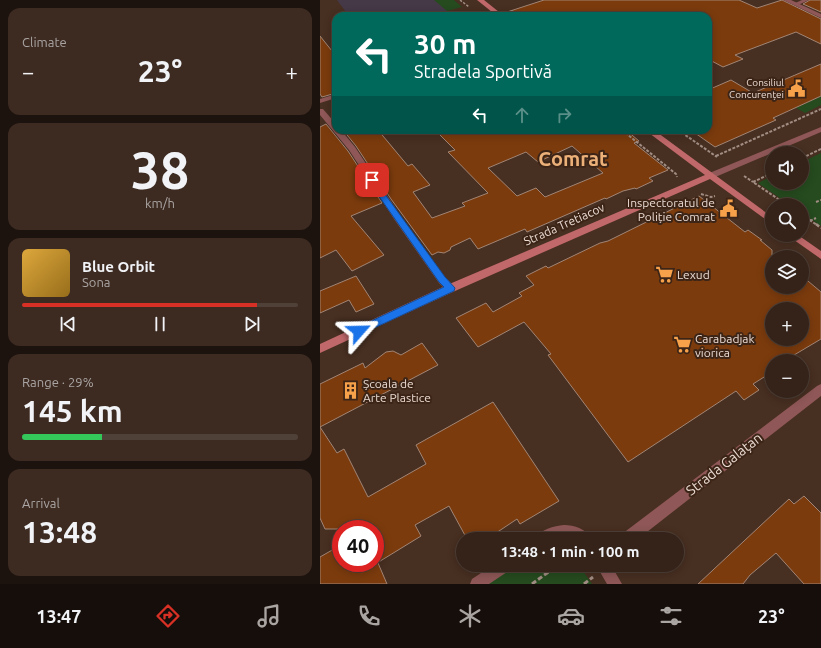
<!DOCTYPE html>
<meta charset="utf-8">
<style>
body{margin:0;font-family:Ubuntu,sans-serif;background:#3d2b22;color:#f1f3f6;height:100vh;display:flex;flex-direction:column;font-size:15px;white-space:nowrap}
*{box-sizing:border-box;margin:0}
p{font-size:13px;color:#aaa4a2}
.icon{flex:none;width:22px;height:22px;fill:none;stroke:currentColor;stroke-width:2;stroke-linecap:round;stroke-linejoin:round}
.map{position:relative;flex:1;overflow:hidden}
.panel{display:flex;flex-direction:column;gap:8px;padding:8px;background:#1d130e;width:320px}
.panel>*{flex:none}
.top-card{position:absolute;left:12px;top:12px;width:380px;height:122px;border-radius:12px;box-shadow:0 2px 10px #0003,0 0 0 1px #4f4038;background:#00695c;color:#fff;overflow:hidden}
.fabs{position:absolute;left:445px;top:146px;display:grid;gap:8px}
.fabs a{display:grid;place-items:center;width:44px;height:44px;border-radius:50%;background:#352319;box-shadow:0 2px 10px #0003,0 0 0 1px #4f4038;font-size:20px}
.speed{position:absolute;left:12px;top:520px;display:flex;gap:8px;font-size:20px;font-weight:700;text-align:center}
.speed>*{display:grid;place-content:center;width:52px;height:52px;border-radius:50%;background:#352319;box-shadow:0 2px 10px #0003,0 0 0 1px #4f4038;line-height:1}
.speed .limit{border:6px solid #d22;background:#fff;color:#111}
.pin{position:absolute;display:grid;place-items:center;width:34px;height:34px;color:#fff;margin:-17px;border-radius:8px;box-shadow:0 2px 6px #0006}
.me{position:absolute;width:44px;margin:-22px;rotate:65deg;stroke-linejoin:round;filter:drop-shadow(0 0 3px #0008)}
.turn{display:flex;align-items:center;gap:14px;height:84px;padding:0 16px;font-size:18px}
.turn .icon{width:52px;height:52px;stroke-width:2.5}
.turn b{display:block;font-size:28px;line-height:34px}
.lanes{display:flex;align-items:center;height:38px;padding:0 16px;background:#0003;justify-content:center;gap:20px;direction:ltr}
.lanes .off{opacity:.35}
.big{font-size:30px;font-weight:600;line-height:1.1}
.panel .tile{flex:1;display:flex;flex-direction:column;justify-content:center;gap:6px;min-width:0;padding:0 14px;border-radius:12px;background:#3d2b22}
.panel .dial{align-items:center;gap:0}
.dial b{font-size:52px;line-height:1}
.song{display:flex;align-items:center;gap:12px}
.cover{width:48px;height:48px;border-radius:6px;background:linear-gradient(135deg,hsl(40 70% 55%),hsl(40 70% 35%))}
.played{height:4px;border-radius:2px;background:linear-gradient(90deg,#d93025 85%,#4f4038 85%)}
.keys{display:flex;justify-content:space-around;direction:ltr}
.heat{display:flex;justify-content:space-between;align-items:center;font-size:22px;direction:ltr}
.charge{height:6px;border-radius:3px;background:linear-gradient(90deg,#34c759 29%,#4f4038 0)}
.trip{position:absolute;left:136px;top:532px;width:228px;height:40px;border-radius:20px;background:#352319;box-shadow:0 2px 10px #0003,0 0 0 1px #4f4038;font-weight:600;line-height:40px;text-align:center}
.tab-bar{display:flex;height:64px;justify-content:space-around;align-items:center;background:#150e0a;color:#aaa4a2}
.tab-bar .icon{width:28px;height:28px}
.tab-bar .active{color:#d93025}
.tab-bar b{font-size:18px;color:#f1f3f6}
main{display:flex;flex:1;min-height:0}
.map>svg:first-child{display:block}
.education{fill:#453847}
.green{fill:#264b1f}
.building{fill:#7b3b0d;stroke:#a28575;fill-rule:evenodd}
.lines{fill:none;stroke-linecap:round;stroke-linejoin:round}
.path-far3{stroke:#a18d83;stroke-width:1.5;stroke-dasharray:2.5 1.5;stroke-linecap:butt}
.path-far2{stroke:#a18d83;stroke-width:2;stroke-dasharray:3 1.5;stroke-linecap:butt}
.path-far1{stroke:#a18d83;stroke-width:2.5;stroke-dasharray:4 2;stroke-linecap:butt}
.path{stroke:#a18d83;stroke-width:3;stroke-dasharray:5 2.5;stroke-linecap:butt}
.lane{fill:#8f5757;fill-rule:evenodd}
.street{fill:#8f5757;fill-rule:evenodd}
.secondary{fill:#c0686a;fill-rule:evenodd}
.route{fill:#1a73e8;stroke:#114b97}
.labels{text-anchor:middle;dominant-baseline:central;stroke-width:4;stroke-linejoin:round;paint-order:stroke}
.far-poi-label{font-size:10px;fill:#ebdbd3;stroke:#3c2517;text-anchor:end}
.poi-label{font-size:12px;fill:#ebdbd3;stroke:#3c2517;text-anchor:start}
.street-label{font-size:12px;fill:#ebdbd3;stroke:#3c2517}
.near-street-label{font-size:14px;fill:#ebdbd3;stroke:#3c2517}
.town-label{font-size:20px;font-weight:bold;fill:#ecb079;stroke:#3c2517}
</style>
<main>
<section class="panel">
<div class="tile"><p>Climate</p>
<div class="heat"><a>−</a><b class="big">23°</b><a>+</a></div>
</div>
<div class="tile dial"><b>38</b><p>km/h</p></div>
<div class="tile">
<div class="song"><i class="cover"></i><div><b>Blue Orbit</b><p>Sona</p></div></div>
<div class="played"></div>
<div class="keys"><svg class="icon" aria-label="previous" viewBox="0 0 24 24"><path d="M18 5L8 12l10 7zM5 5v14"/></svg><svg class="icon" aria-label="pause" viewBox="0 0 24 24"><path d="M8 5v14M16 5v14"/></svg><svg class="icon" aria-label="next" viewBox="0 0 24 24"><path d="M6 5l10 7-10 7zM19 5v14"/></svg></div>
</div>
<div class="tile"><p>Range · 29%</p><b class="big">145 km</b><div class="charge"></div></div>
<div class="tile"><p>Arrival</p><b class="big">13:48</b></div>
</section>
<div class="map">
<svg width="501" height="584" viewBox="0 0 501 584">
<rect width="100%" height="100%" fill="#472f21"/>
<path class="education" d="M17,0H116L133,16H29Z"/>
<path class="green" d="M114,0H134L142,7L127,11Z
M446,88L478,107L501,96V105L485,113L444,90Z
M501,153V226L482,213V205H470L438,183L452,176V183H482V162Z
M179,565H259L272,584H152Z"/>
<path class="building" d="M224,0H419L437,8L462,0L501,19V44L476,32L415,55L423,59L403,67L388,59V16H185V15L184,13Z
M490,0H501V12L483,4Z
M0,36L16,56V93L2,97L0,94Z
M501,64V96L453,118L456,120L395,147L375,133L383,130H388V90L411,80L433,93Z
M6,124L28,151L62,203L31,216L64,255L32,271L16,250L0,258V127Z
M23,130H58L88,166L92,164L110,185L93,192L112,218L145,206L142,203L168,193L128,152L135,150L115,130H306L319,141L314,143L348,170L329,178L333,181L316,189L315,188L303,191L286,199L285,198L207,232L205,229L158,249L150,238L131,247L130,250L124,253L118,252L112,255L71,199L36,146ZM252,146L283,173L225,197L216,188L197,196L168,168L206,152L218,162Z
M379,196L425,232L428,230L442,240H440L452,250V287H482V276L501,292V339L464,361H452V372L433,384L439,390L424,400L416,391L308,462L228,355L231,354L204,322L158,347L136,318L166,303L173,312L202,296L199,293L214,285L206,276L226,266L228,268L280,243L288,241ZM452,309H482V339H452Z
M36,276L54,304L36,312L29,300L0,313V291Z
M102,343L118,365L0,427V384L43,363L45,368L66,352L73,351L81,355Z
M173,402L239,501L200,524L197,519L167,539H147L129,506L95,525L101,536L57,563H58L67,584H0V557L21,545V563H55V529H5L0,518V427L17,453L24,449L48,497L106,464L96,445Z
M484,496L501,513V584H484L456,553L430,575L423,584H378L469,499L474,504Z"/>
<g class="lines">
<path class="path-far3" d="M140,0L149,7
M192,11L200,16"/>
<path class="path-far2" d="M302,130L356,174L357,177
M358,130L397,157
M396,156L501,109
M482,158L501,149
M452,173L433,182L467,205
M424,176L433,182
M381,194L391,197L395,196
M496,202L501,200
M482,215L497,225
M490,221L496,218"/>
<path class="path-far1" d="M496,224L501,228"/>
<path class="path" d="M212,584L238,565
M264,584L273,577"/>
<path class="lane" d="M482,0H489L478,5L473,4Z"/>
<path class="street" d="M463,0H471L501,14V18Z
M16,94V98L0,103V99Z
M0,109H3L16,124V130H21L35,147L80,215L125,277L136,288L135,291H127L119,283L74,219L29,150L0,115Z
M501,127V132L393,178H387L386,176L387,174Z
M501,384V396L318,539H300L302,534L497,386Z
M244,525C254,525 267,529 271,539H216C220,529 234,526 244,525Z
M173,565H192L190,570L169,584H150L152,579Z
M276,565H291L302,584H287Z"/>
<path class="secondary" d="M157,0H164L184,16H177Z
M325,130H334L452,217V224L390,179L135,291L0,353V344L127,285L385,175Z
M467,235H478L501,251V259Z"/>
</g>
<path class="route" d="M52,178L54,179L125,277L135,288L134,291L39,335L36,334L34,331L36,328L124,287L119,282L49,182L48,180Z"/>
<defs>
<symbol id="civic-bare" viewBox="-9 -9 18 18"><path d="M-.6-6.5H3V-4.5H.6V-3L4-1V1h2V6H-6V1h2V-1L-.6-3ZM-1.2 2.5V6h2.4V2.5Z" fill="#f7a14a" stroke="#3c2517" stroke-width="2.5" paint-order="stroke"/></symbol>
<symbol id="supermarket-bare" viewBox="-9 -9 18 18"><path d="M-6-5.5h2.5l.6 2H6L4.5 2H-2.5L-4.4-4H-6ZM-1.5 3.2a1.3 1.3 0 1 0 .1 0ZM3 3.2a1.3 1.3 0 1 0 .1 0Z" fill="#f7a14a" stroke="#3c2517" stroke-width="2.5" paint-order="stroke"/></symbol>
<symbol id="building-bare" viewBox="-9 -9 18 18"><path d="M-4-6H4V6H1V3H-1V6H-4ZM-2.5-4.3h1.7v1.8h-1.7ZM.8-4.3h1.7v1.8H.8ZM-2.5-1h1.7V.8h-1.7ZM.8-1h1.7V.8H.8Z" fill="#f7a14a" stroke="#3c2517" stroke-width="2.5" paint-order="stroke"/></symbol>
</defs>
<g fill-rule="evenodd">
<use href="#civic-bare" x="464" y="76" width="25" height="25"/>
<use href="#civic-bare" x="396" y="196" width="25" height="25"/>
<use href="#supermarket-bare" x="332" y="262" width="25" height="25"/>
<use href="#supermarket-bare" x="350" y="332" width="25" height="25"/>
<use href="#building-bare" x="18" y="378" width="25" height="25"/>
</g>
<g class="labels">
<g class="far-poi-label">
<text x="464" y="82">Consiliul<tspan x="464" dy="12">Concurenței</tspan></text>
</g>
<g class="poi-label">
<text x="395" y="202" text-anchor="end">Inspectoratul de<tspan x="395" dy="14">Poliție Comrat</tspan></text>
<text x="357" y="274">Lexud</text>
<text x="375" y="338">Carabadjak<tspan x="375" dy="14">viorica</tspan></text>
<text x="43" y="383">Școala de<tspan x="43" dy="14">Arte Plastice</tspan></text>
</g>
<g class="street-label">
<text transform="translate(244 224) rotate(-24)">Strada Tretiacov</text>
</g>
<g class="near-street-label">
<text transform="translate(404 464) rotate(-38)">Strada Galațan</text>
</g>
<g class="town-label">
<text x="253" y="158">Comrat</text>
</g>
</g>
</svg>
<div class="fabs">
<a><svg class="icon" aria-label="sound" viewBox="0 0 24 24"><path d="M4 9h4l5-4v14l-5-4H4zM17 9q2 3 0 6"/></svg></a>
<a><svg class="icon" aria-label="search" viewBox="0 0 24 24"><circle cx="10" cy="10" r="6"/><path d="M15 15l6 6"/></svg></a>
<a><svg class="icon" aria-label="layers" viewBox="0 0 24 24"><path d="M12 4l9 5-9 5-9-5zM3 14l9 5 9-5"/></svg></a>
<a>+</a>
<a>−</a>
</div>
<div class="speed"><div class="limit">40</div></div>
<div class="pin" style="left:52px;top:180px;background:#d93025"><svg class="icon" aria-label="arrive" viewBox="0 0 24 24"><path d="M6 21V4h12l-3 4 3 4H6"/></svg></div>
<svg class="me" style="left:39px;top:331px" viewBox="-20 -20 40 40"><path d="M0-17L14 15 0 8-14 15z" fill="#1a73e8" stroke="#fff" stroke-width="4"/></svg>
<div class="trip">13:48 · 1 min · 100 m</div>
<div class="top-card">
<div class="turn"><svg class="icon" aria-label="left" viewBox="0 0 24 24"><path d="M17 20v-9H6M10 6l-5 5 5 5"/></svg><div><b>30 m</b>Stradela Sportivă</div></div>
<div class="lanes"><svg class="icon" aria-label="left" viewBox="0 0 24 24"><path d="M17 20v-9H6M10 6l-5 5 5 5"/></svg><svg class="icon off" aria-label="ahead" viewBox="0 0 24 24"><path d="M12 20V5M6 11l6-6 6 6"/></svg><svg class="icon off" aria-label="right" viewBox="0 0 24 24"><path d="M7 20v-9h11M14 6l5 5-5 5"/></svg></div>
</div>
</div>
</main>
<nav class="tab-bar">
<b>13:47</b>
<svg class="icon active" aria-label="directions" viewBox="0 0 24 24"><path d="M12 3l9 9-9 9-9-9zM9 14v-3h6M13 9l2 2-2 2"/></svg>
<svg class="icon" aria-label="music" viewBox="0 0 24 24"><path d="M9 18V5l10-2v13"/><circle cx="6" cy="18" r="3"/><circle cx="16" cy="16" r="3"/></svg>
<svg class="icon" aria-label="phone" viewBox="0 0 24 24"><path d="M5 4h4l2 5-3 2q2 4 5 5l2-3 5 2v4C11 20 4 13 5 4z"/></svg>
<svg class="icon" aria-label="climate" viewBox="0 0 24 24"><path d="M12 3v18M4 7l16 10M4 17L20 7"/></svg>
<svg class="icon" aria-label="car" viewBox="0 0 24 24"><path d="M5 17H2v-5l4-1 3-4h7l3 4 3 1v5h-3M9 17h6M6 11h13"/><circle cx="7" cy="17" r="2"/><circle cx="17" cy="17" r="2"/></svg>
<svg class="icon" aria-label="filters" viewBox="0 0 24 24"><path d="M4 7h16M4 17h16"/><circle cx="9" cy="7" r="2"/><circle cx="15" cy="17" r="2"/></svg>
<b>23°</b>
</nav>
